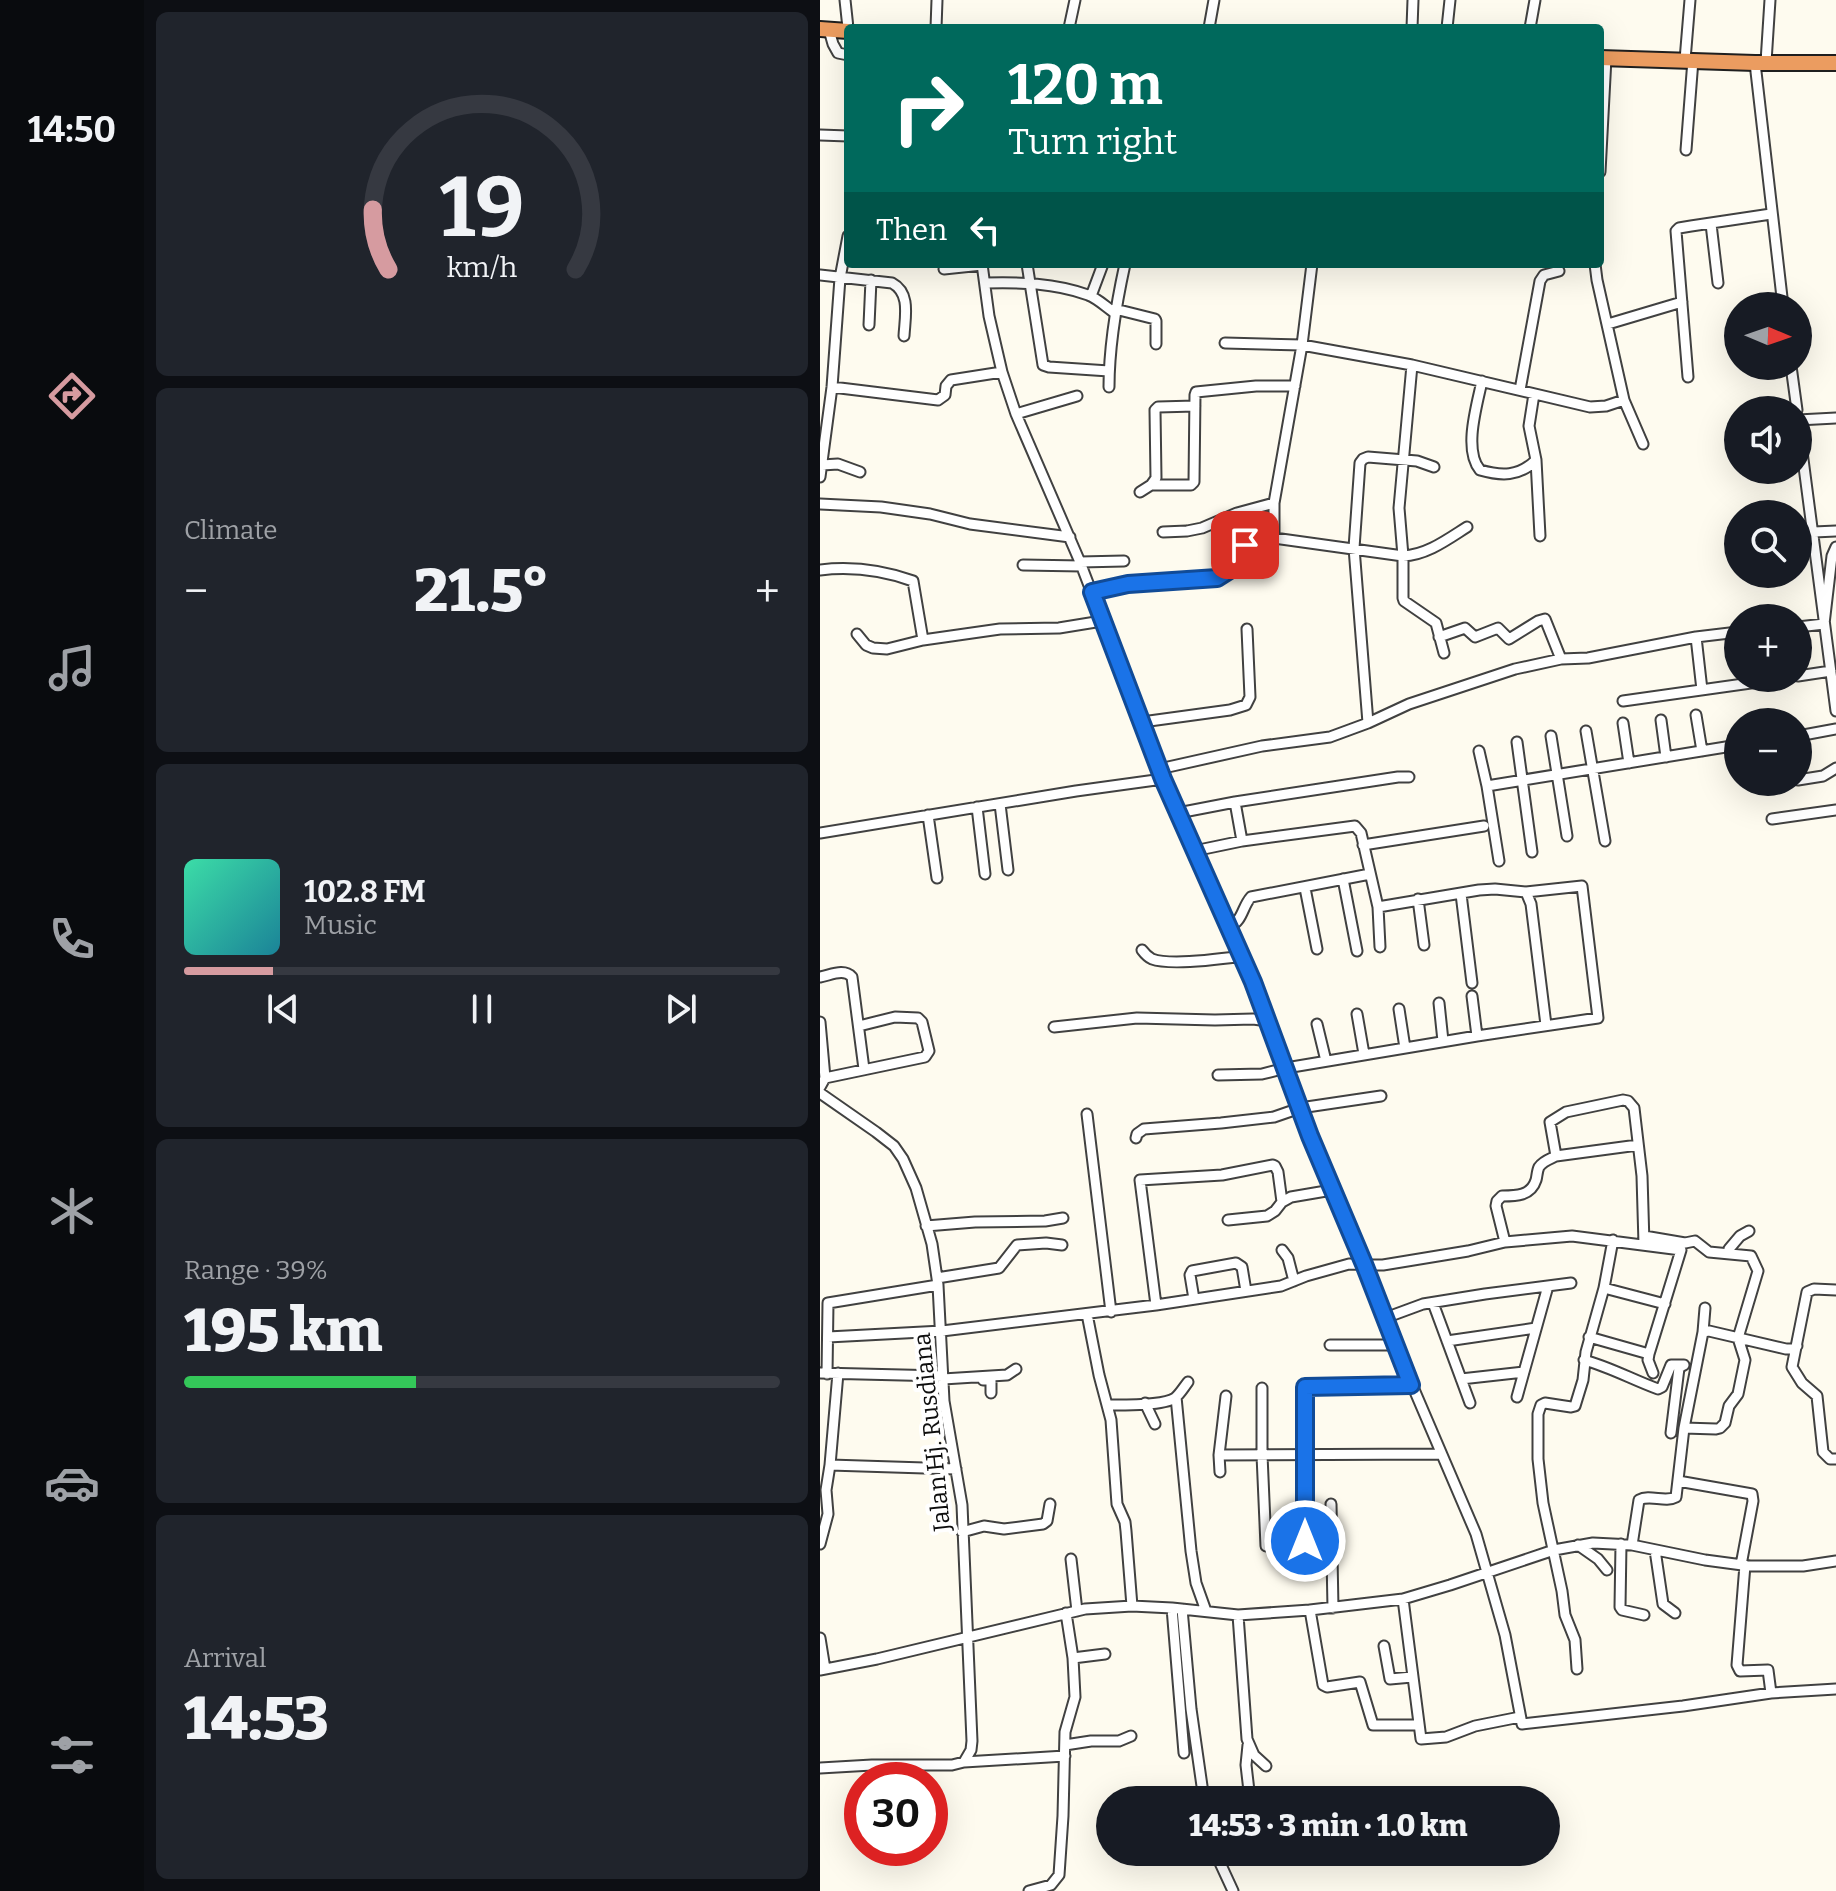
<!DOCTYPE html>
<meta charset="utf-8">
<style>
body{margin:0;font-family:Bitter,serif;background:#20242c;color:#f1f3f6;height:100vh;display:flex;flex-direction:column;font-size:30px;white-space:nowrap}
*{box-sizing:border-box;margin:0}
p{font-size:26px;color:#9ea1a6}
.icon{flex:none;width:44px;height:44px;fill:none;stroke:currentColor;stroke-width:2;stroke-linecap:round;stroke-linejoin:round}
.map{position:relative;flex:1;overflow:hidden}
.side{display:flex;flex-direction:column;gap:12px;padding:12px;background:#0d0f14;width:676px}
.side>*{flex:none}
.banner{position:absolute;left:24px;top:24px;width:760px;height:244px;border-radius:8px;box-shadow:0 8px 32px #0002;background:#00695c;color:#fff;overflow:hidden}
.needle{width:52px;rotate:92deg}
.controls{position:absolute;left:904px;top:292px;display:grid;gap:16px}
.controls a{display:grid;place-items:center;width:88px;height:88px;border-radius:50%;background:#171b24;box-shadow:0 8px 32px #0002;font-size:40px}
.speed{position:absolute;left:24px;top:1762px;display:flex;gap:16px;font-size:40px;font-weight:700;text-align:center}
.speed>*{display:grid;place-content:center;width:104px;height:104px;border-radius:50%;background:#171b24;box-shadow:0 8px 32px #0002;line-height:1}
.speed .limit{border:12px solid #d22;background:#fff;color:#111}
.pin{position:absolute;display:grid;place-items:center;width:68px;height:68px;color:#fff;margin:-34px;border-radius:16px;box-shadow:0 4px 12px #0006}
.me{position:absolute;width:88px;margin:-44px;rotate:0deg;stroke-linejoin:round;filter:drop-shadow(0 0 6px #0008)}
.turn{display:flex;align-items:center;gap:28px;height:168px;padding:0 32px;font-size:36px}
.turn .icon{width:104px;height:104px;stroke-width:2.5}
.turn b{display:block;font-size:56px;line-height:68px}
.then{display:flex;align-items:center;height:76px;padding:0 32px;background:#0003;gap:16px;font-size:30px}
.big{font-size:60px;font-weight:800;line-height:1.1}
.side .tile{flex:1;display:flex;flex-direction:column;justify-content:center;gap:12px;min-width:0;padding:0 28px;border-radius:12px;background:#20242c}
.side .dial{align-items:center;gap:0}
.dial svg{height:208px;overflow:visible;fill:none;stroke:#363941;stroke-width:7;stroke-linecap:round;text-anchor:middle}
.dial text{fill:#f1f3f6;stroke:none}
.song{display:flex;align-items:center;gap:24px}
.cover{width:96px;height:96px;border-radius:12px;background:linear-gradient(135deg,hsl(160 70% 55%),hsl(190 70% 35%))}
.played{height:8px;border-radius:4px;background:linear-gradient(90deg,#d69ba0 15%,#363941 15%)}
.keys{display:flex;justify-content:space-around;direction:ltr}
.heat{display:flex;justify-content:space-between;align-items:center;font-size:44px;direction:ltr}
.charge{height:12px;border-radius:6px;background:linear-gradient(90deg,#34c759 39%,#363941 0)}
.trip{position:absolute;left:276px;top:1786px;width:464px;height:80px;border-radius:40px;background:#171b24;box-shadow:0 8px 32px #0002;font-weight:800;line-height:80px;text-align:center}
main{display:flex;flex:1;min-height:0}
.menu{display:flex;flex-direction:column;width:144px;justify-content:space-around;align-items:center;background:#090b0e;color:#9ea1a6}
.menu .icon{width:56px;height:56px}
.menu .active{color:#d69ba0}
.menu b{font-size:36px;color:#f1f3f6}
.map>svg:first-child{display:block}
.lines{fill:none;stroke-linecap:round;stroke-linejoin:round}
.minor-casing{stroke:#414141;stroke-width:13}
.highway-casing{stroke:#1f1f1f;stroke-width:18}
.minor{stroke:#fff;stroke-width:9}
.highway{stroke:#eb9c60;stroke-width:14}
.route-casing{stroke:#114b97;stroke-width:20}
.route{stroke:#1a73e8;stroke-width:14}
.labels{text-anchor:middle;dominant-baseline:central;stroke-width:8;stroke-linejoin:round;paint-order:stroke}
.street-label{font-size:24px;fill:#0e0e0e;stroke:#fff}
</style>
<main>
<nav class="menu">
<b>14:50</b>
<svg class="icon active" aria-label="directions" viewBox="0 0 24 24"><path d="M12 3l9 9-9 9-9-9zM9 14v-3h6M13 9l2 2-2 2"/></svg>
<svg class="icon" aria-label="music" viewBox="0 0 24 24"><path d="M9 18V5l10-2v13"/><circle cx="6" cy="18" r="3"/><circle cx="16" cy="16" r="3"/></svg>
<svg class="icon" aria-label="phone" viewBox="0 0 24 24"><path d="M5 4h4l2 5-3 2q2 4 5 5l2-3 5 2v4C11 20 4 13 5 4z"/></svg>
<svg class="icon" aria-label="climate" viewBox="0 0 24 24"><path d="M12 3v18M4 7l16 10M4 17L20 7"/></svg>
<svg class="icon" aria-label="car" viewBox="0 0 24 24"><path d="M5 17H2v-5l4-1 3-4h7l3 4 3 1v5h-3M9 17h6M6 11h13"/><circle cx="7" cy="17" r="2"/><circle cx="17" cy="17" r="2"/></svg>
<svg class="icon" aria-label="filters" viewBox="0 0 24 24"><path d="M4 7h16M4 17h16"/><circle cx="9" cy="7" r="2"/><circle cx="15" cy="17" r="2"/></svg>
</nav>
<section class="side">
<div class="tile dial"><svg viewBox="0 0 100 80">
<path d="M14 69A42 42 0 1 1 86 69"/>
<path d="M14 69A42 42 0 0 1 8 46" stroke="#d69ba0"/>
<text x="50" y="56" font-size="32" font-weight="700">19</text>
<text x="50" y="72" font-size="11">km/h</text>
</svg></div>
<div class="tile"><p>Climate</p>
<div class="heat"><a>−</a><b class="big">21.5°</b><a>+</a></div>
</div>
<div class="tile">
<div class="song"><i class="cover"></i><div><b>102.8 FM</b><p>Music</p></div></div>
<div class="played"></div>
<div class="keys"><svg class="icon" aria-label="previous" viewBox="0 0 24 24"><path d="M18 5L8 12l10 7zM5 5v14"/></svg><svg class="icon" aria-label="pause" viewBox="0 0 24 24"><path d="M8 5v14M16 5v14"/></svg><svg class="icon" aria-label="next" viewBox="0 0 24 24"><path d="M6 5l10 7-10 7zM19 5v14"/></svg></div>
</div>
<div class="tile"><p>Range · 39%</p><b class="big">195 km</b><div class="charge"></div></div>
<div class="tile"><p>Arrival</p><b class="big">14:53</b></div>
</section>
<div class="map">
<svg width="1016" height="1891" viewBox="0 0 1016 1891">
<rect width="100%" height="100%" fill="#fefbef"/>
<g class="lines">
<defs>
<path id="minor" d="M25,0L28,28
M116,28L117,0
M249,28L255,0
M389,28L394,0
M592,28L593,0
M627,28L630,0
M710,28L715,0
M9,30L13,44L18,53L28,55
M865,60L870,0
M946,62L950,0
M935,63L963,306
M0,135L28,136
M866,150L873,60
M780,172L786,58
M891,224L898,283
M162,264L169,316L182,372L196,414L260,562L343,779L433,982L490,1136L544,1264L575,1345L656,1534L685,1635L702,1724L863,1706L951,1693L1016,1689
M207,264L223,365L229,367L289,371
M775,264L777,280L804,400L823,444
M124,269L162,265
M0,275L72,283C91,293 85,317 84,336
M165,283C199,282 235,283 268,295C277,298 286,307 295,313
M271,296L283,264
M295,309L335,319L336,321V344
M788,324L862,302
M49,325L51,280
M405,343L482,345L592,365L770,407L786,406L804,400
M592,365L579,508L583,556V598L584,601L616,623L624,653
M971,366L977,410
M868,377L856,231L859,228L871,226L951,214
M662,381C657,405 643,450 660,470C681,476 699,477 716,460
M12,387L118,400L125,395L126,386L131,380L182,372
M289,387C289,345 296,305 305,264
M700,390L720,281L724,275L739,271
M714,394L709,426L716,460L720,536
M196,414L257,396
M978,420L1016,418
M978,421L1016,711
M2,465L18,464L40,472
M0,477L12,387L20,278L28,236
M331,485H371L374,482L375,395L376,392L436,386H475
M320,492L331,485L336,478L335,410L338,407L375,406
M0,504L61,507L110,514L150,524L250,537
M343,532L367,531L382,528L417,513L454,503
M994,532L1016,531
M454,538V503L482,345L492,264
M260,562L304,561
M203,565L262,566
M0,570C33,566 62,570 93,581L103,640
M272,592L308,584L397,578C413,570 414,551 428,544C436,540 446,539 454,538L583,556C607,555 628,539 647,527
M978,627L1004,624L1012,556L1016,547
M37,634L46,645L53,648L67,649L103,640L180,629L239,628L282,621
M619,637L645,628L655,637L678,628L689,639L718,621L725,619L741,659
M876,637L882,690
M978,676L1011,671
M803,701L966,678
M876,715L882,751
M841,720L846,757
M322,722L410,710L426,705L430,697L427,629
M548,723L534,548L540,463L543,459L548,457L597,461L614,467
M803,723L809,763
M766,731L785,841
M731,736L747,836
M978,736L1016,729
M697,742L712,852
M659,751L667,786L918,745
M339,769L442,746L510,737L548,723L589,704L695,669L741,659L768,658L876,637L918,632
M978,780L1003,776L1016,768
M960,782H964
M667,786L679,861
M415,802L422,841
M180,804L188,870
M157,807L165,874
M358,813L415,802L578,777H589
M108,815L117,878
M952,819L1016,810
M0,833L256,791L343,779
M543,845L664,826
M374,851L422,841L535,826L541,833L558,907L659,890L675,889L706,892L711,904L726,1025
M523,879L537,951
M485,888L497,949
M641,894L652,983
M598,899L604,945
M558,907L560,947
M409,927C423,921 422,907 431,897L550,874
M322,950C325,954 328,957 332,959C351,966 401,959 422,956
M0,977C11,975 24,968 32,977L44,1069
M619,1003L623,1041
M579,1009L585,1048
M537,1014L544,1054
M0,1022L5,1078L0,1087
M497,1024L506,1061
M234,1027L317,1018L395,1020L433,1019L448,1021
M657,1036L778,1018L762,886L706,892
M398,1075L442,1074L466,1068L657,1036L652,996
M5,1078L105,1057L109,1051L102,1022L98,1018L75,1017L39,1026
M0,1093L56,1132L74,1146L83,1159L96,1188L112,1244L118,1285L124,1401L142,1505L152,1741L151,1750L144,1762
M267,1114L291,1312
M316,1138L317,1134L324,1129L401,1123L454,1117L480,1108L561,1096
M736,1156L818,1145
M408,1220L447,1216L455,1211L462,1202L471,1197L512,1190
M106,1226L155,1222L225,1221L243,1218
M824,1236L865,1243L875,1241L889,1252L931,1256L938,1271L918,1338L925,1360L918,1394L909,1406L905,1423L900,1428L896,1429L864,1428
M685,1242L676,1206L677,1201L682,1196C696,1196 711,1196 716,1180C717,1177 717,1171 719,1167C723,1161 730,1159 736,1156L730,1122L746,1112L803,1100L808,1101L814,1108L822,1176L824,1244
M462,1250L468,1258L474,1281
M910,1253L909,1249L920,1236L929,1231
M117,1278L179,1268L197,1245L226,1243L242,1245
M784,1288L845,1304
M1016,1290L994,1289L987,1292L972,1367L982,1383L997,1396L1003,1452L1010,1459H1016
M374,1299L370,1275L372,1271L416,1263L422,1267L426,1291
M613,1303L650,1403
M336,1305L320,1180L402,1175L453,1165L455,1166L458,1172L462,1202
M267,1314L279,1375L291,1420L297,1504L305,1522L306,1531L312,1606
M565,1318L603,1304L665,1294L751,1283
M883,1332L889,1331L966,1349H974L977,1346
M8,1337L122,1331L336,1305L461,1286L486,1276L529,1264L563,1265L648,1251L685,1242L752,1236L861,1250L829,1354L769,1337
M627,1341L716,1328
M510,1345H575
M829,1354L828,1360L833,1373
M764,1360C790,1367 813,1380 838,1389L842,1387L851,1365H864
M0,1373L123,1376
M7,1374L8,1303L118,1285
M123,1379L187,1375L196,1369
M641,1379L704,1372
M163,1380H171V1393
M442,1388V1455L446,1546
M356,1397L371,1551L376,1583L386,1611
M697,1397L728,1286
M325,1403L335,1424
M287,1405C302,1405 342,1406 355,1398C360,1394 364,1387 368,1382
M851,1433L859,1368L864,1365
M399,1455L621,1454
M10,1465L136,1469
M400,1472L399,1455L406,1396
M858,1481L932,1494L933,1501L921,1565
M511,1504L513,1608
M142,1532L164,1526L184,1529L223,1524L227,1521L230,1504
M485,1541V1387L591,1385
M0,1544L8,1514L6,1490L10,1465L18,1373
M801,1544L800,1607L802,1610L824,1615
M758,1545L778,1559L787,1570
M812,1545L819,1500C830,1494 845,1503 856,1497L864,1428L883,1332L885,1308
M835,1550L843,1604L855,1613
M251,1559L257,1611
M925,1565L917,1665L920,1671L948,1670L951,1693
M583,1599L601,1739L626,1737L655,1726L700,1717
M352,1608L364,1753
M362,1609L371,1709L384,1800
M490,1610L503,1685L507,1687L540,1682L553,1725H598
M246,1613L253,1658L285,1654
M418,1615L427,1739L434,1755L446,1766
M0,1638L5,1669
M564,1646L570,1679L592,1677
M757,1669L755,1640L745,1615L742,1591L723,1503L718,1459V1414L721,1405L725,1403L751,1407L755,1406L763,1380L766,1352L784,1288L793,1240
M0,1670L57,1659L265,1609L312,1606L352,1608L418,1615L490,1610L583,1599L630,1585L734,1550L773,1543L812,1545L885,1560L930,1566H983L1016,1561
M245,1745L271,1741H299L311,1736
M428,1745L426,1765L429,1791L436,1796L445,1797
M0,1768L52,1765H132L144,1762L245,1756
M395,1852L413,1891
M209,1891L231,1885L239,1875L243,1816L245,1732L255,1697L253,1658"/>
<path id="highway" d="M0,29L28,31
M780,58L935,63H1016"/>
</defs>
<use href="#minor" class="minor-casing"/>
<use href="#highway" class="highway-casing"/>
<use href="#minor" class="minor"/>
<use href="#highway" class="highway"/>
</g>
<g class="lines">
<defs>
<path id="route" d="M425,545L408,571L397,578L308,584L272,592L343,779L433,982L490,1136L544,1264L591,1385L485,1387V1541"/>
</defs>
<use href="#route" class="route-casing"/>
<use href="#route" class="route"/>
</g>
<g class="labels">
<g class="street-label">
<text transform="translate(112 1432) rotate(-96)">Jalan Hj. Rusdiana</text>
</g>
</g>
</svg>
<div class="controls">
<a><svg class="needle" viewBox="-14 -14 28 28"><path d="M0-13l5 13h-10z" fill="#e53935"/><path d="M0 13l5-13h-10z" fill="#9ea1a6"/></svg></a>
<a><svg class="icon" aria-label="sound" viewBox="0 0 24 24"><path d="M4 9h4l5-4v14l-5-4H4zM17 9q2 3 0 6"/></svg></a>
<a><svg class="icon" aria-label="search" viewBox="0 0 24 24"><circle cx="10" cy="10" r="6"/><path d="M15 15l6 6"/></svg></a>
<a>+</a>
<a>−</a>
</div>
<div class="speed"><div class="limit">30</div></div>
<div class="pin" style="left:425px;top:545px;background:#d93025"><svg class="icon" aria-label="arrive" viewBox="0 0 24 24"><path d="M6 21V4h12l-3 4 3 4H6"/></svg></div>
<svg class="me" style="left:485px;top:1541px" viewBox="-20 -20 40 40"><circle r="17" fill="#1a73e8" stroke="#fff" stroke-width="3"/><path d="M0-11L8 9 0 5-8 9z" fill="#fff"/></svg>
<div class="trip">14:53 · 3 min · 1.0 km</div>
<div class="banner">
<div class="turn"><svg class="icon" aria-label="right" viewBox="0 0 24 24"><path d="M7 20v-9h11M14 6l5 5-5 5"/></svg><div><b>120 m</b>Turn right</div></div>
<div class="then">Then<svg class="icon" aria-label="left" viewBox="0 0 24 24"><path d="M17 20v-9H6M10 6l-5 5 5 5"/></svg></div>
</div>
</div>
</main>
